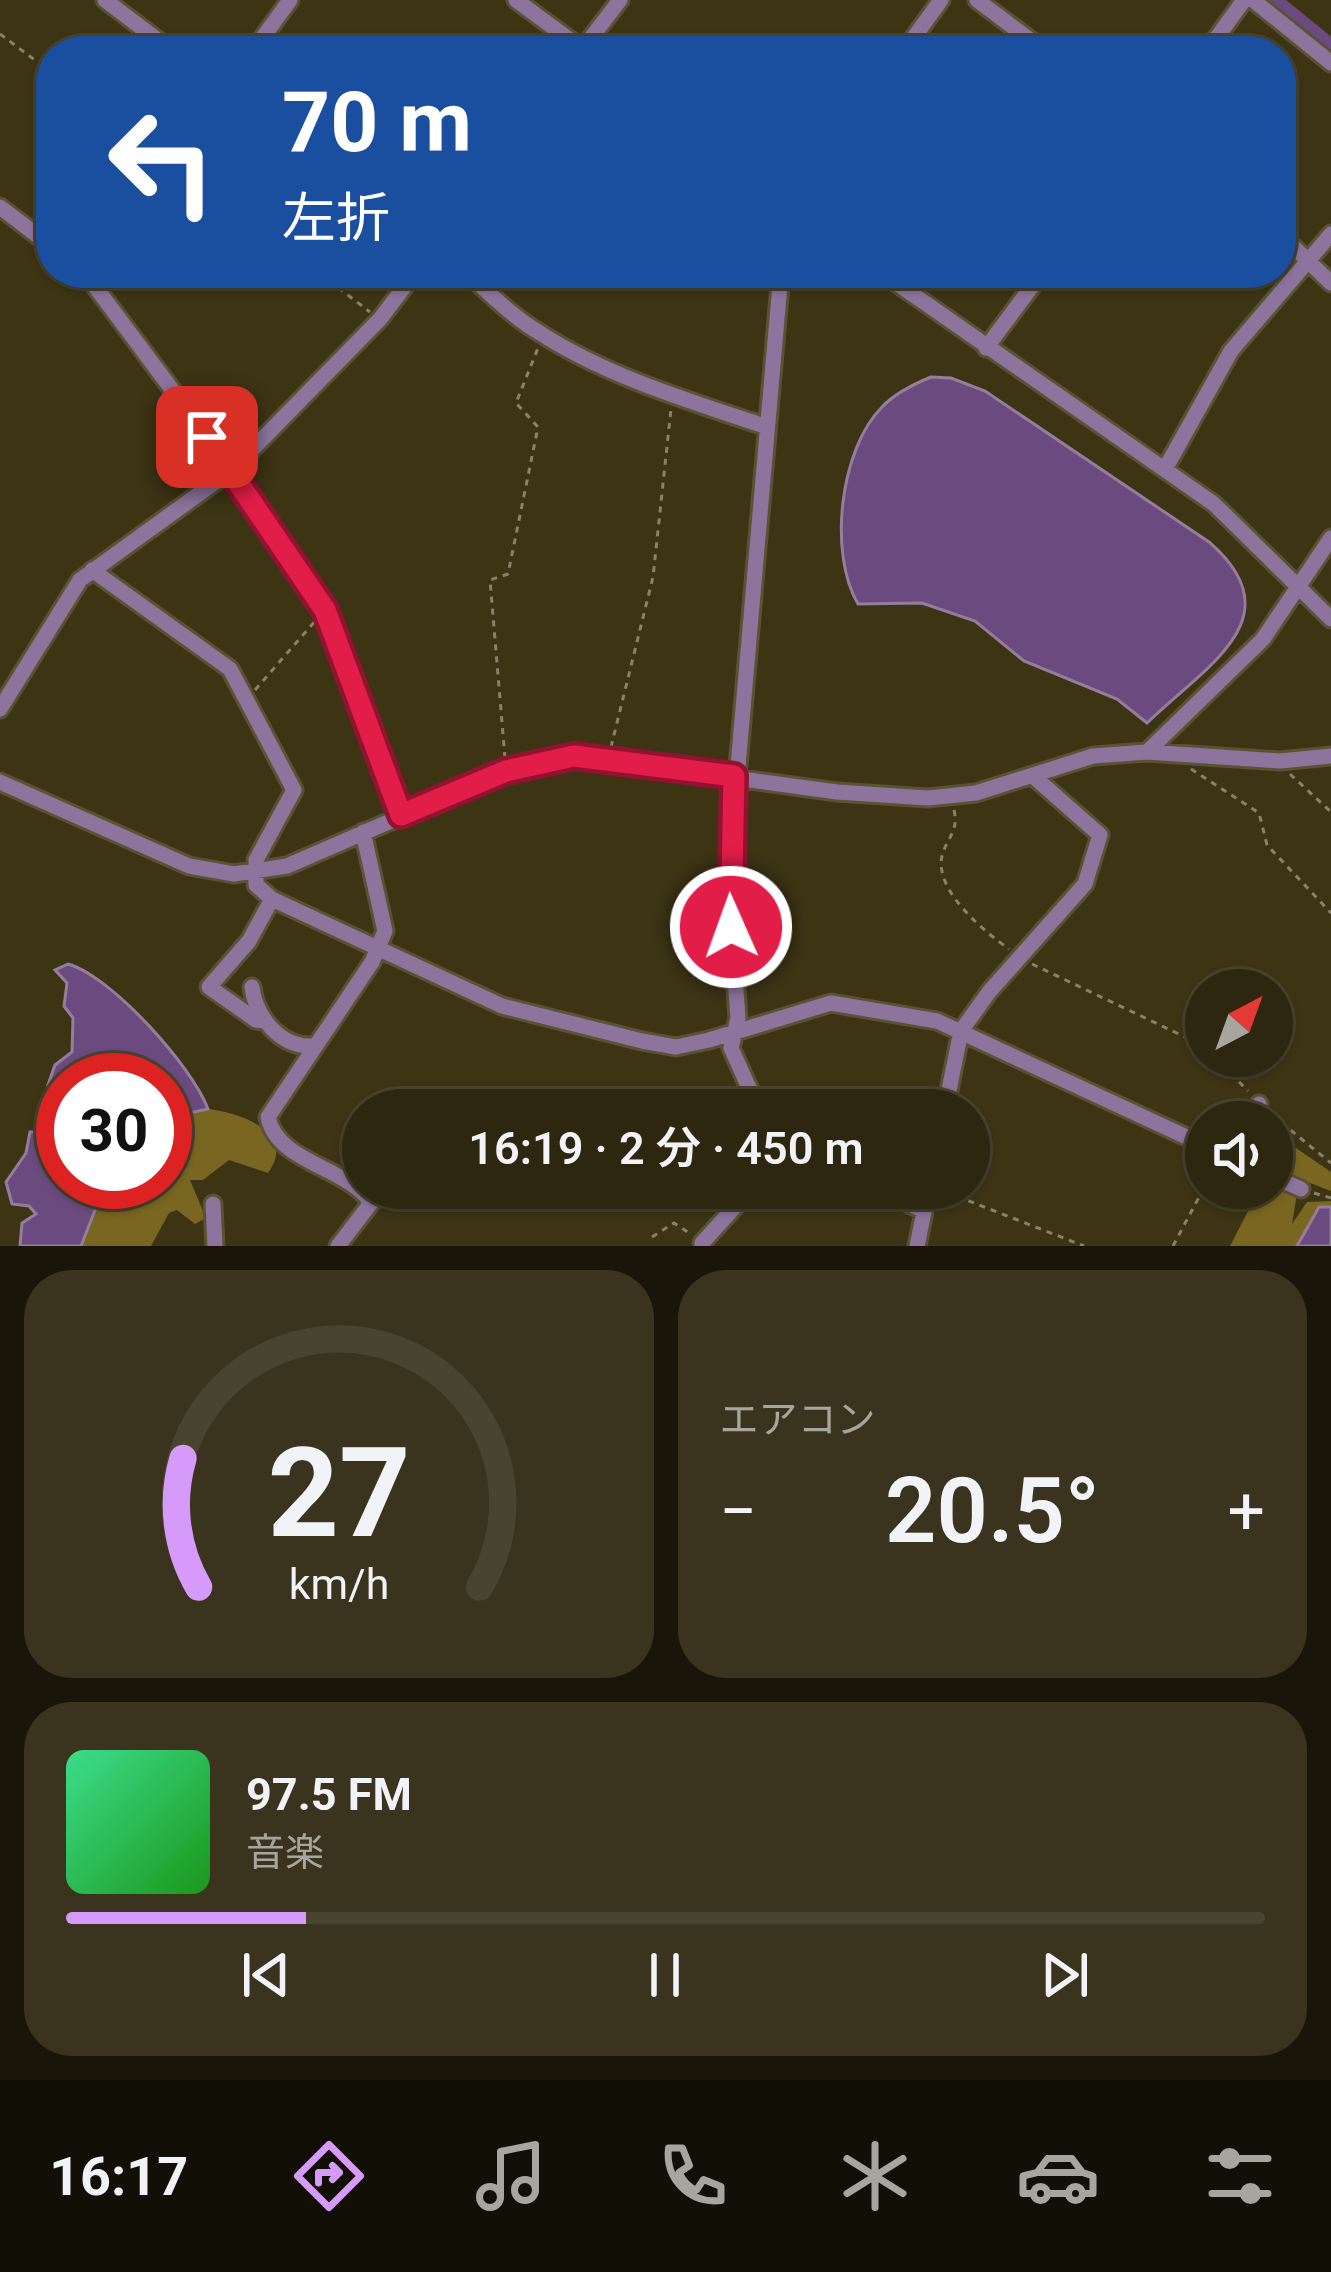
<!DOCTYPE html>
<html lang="ja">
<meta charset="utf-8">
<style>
body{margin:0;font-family:Roboto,"Noto Sans JP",sans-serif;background:#3a331d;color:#f1f3f6;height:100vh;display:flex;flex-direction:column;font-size:45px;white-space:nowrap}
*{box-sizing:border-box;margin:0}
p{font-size:39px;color:#a7a59e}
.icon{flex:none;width:66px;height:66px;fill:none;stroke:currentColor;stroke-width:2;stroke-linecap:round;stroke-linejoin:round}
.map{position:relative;height:1246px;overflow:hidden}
.drawer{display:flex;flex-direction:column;gap:24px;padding:24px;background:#191508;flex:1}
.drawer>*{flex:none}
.hud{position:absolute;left:36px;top:36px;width:1260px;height:252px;border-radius:48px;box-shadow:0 3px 9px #0004,0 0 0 3px #49442f;background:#1a4fa0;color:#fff;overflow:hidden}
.needle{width:78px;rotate:41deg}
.fabs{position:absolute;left:1185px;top:969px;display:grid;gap:24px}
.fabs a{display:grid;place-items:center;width:108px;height:108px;border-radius:50%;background:#2e270f;box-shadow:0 3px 9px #0004,0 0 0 3px #49442f;font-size:60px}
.speed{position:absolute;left:36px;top:1053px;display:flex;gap:24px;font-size:60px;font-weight:700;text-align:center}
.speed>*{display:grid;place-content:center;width:156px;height:156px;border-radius:50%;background:#2e270f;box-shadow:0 3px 9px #0004,0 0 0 3px #49442f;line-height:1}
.speed .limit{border:18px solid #d22;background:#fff;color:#111}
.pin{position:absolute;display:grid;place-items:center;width:102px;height:102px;color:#fff;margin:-51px;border-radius:24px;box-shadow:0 6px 18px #0006}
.me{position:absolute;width:132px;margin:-66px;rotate:358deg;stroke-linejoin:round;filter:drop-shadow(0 0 9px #0008)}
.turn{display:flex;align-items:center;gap:42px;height:252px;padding:0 48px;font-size:54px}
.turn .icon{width:156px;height:156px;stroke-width:2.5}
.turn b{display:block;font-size:84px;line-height:102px}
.big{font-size:90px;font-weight:600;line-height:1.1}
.drawer .widget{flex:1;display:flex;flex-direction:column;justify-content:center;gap:18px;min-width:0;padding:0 42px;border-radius:48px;background:#3a331d}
.drawer .dial{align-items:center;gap:0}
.dial svg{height:312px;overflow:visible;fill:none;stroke:#49442f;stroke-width:7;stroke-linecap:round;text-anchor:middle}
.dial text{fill:#f1f3f6;stroke:none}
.song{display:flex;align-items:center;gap:36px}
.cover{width:144px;height:144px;border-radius:18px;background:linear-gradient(135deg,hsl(150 70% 55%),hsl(120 70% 35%))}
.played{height:12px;border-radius:6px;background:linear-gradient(90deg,#d69bfa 20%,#49442f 20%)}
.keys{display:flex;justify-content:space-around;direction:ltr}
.heat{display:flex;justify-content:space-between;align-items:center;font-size:66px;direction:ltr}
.drawer .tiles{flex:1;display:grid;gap:24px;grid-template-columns:1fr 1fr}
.widget:last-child{grid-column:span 2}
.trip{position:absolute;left:342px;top:1089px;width:648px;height:120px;border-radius:60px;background:#2e270f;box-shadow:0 3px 9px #0004,0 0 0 3px #49442f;font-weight:600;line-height:120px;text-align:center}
.tab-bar{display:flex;height:192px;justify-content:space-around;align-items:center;background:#121006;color:#a7a59e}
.tab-bar .icon{width:84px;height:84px}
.tab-bar .on{color:#d69bfa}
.tab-bar b{font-size:54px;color:#f1f3f6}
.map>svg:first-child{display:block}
.forest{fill:#796620}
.water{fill:#6b4b7f;stroke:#957d9c;stroke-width:3}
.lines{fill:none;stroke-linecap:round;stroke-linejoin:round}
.river{stroke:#6b4b7f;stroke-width:24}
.minor-casing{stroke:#5b5234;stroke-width:21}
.path{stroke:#8a8268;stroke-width:3;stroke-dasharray:6 6;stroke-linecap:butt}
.minor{stroke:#8d749d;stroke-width:15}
.route-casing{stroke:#92132f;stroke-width:30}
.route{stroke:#e11d48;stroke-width:21}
</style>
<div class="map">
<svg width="1331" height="1246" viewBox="0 0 1331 1246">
<rect width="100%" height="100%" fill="#3d3414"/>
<path class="forest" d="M208,1109C238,1112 298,1132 268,1173L229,1160L203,1180H190L206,1218L195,1224L177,1210L169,1213L151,1246H81L106,1182H165V1139L185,1124L189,1113Z
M1296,1148L1331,1172V1191L1284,1173L1289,1150Z
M1272,1180L1297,1193L1292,1224L1307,1202L1331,1201V1207H1319L1297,1246H1230L1260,1188H1272Z"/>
<path class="water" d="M931,377L951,378L985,391L1209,542C1297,618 1204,667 1147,723L1117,699L1024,661L975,621L922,603L858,604C828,553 840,449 882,407C895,393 914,384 931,377Z
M68,964C111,976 192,1066 208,1109L189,1113L184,1138L165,1139V1080H63V1182H106L81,1246H20L22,1223L36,1214L29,1206L12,1204L6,1182L26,1153L30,1132H39L61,1105L57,1087L48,1085L55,1065L72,1052L73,1018L64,1006L67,983L55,970Z
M1319,1207H1331V1246H1297Z"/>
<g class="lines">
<path class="river" d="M1267,0L1331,52"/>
<defs>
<path id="minor" d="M105,0L172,51
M516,0L585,51
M977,0L1045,51
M1253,0L1331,63
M253,51L290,0
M581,51L620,0
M904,51L941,0
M1207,51L1244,0
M0,207L51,246
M1281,235L1331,283
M85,273L232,470L325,610L401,816
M467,273C490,294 513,317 540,333C608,377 690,401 767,427
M882,273L1214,504L1331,619
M986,348L1042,273
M1165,469L1231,351L1331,234
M92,570L230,669L294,790L256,860V885L272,899L502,1006L642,1041L676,1047L709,1040L831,1003L937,1021L1206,1146
M0,709L80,580L232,470L380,319L415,273
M1147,752L1263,639L1331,538
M0,782L189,866L234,874L287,866L506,771L574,756L837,792L928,798L976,793L1093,756L1147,752L1280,761L1331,756
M252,987C256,1018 281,1048 314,1046
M265,1021L256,1020L209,987L249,941L272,899
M759,1110L731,1048L738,1018L728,881L781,273
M945,1110L961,1031L989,992L1085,884L1100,835L1033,776
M1245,1122L1259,1104
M1272,1176L1301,1189
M877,1188L924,1211
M213,1204L215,1246
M702,1243L752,1188
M338,1246L371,1203C348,1167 277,1163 268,1117L372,962L385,931L363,832
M917,1246L929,1188"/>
</defs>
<use href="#minor" class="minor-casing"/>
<path class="path" d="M0,34L51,72
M319,273L370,312
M255,690L316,620
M611,747L653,577L671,409
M505,758L490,580L508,574L538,427L516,403L538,348
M1191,769L1259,813L1267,845L1331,913
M1290,774L1331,812
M954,810C959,832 947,837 942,856C934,891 985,932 1009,949
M1032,964L1206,1047
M1214,1056L1248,1091
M1272,1115L1331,1163
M946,1192L1084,1246
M1314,1193L1331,1198
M652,1237L674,1223L689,1233
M1173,1246L1206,1184"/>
<use href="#minor" class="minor"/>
</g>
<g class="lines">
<defs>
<path id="route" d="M207,437L325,610L401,815L506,771L574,756L734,776L731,927"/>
</defs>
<use href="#route" class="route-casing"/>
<use href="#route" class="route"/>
</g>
</svg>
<div class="fabs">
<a><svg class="needle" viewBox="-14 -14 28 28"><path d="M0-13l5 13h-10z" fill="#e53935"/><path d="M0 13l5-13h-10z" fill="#a7a59e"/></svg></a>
<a><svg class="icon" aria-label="sound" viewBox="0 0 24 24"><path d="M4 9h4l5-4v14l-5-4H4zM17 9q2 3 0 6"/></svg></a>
</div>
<div class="speed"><div class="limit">30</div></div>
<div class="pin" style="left:207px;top:437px;background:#d93025"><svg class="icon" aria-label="arrive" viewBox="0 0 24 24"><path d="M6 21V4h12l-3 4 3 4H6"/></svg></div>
<svg class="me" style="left:731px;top:927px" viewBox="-20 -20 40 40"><circle r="17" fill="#e11d48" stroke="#fff" stroke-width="3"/><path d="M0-11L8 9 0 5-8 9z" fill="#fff"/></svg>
<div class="trip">16:19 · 2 分 · 450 m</div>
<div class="hud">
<div class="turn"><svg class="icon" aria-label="left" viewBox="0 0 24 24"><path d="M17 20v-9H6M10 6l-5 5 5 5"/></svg><div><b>70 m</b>左折</div></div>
</div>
</div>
<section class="drawer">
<div class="tiles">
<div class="widget dial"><svg viewBox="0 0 100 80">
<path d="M14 69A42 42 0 1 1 86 69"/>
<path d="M14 69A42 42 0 0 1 10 36" stroke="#d69bfa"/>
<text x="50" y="56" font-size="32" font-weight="700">27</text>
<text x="50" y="72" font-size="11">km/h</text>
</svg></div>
<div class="widget"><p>エアコン</p>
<div class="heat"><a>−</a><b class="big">20.5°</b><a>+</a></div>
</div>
<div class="widget">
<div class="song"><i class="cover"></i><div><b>97.5 FM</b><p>音楽</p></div></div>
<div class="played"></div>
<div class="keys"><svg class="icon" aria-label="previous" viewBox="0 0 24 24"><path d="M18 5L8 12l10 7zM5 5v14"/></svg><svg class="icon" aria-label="pause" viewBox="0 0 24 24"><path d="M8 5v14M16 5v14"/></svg><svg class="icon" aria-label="next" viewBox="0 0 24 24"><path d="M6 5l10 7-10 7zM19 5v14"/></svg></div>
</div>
</div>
</section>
<nav class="tab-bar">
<b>16:17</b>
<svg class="icon on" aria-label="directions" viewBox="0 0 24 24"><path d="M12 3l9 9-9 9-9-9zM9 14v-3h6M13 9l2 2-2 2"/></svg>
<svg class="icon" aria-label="music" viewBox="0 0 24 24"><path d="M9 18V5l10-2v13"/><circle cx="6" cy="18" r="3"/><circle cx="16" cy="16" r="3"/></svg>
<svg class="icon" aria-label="phone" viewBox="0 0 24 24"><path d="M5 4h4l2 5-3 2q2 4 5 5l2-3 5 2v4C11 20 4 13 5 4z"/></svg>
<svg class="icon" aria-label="climate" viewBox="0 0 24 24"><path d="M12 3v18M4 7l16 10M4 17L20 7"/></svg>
<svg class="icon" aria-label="car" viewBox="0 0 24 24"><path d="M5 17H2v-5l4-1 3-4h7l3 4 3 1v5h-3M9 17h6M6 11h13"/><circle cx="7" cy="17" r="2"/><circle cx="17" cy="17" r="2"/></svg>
<svg class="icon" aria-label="filters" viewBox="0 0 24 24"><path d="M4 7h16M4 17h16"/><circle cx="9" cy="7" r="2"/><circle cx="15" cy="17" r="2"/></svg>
</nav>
